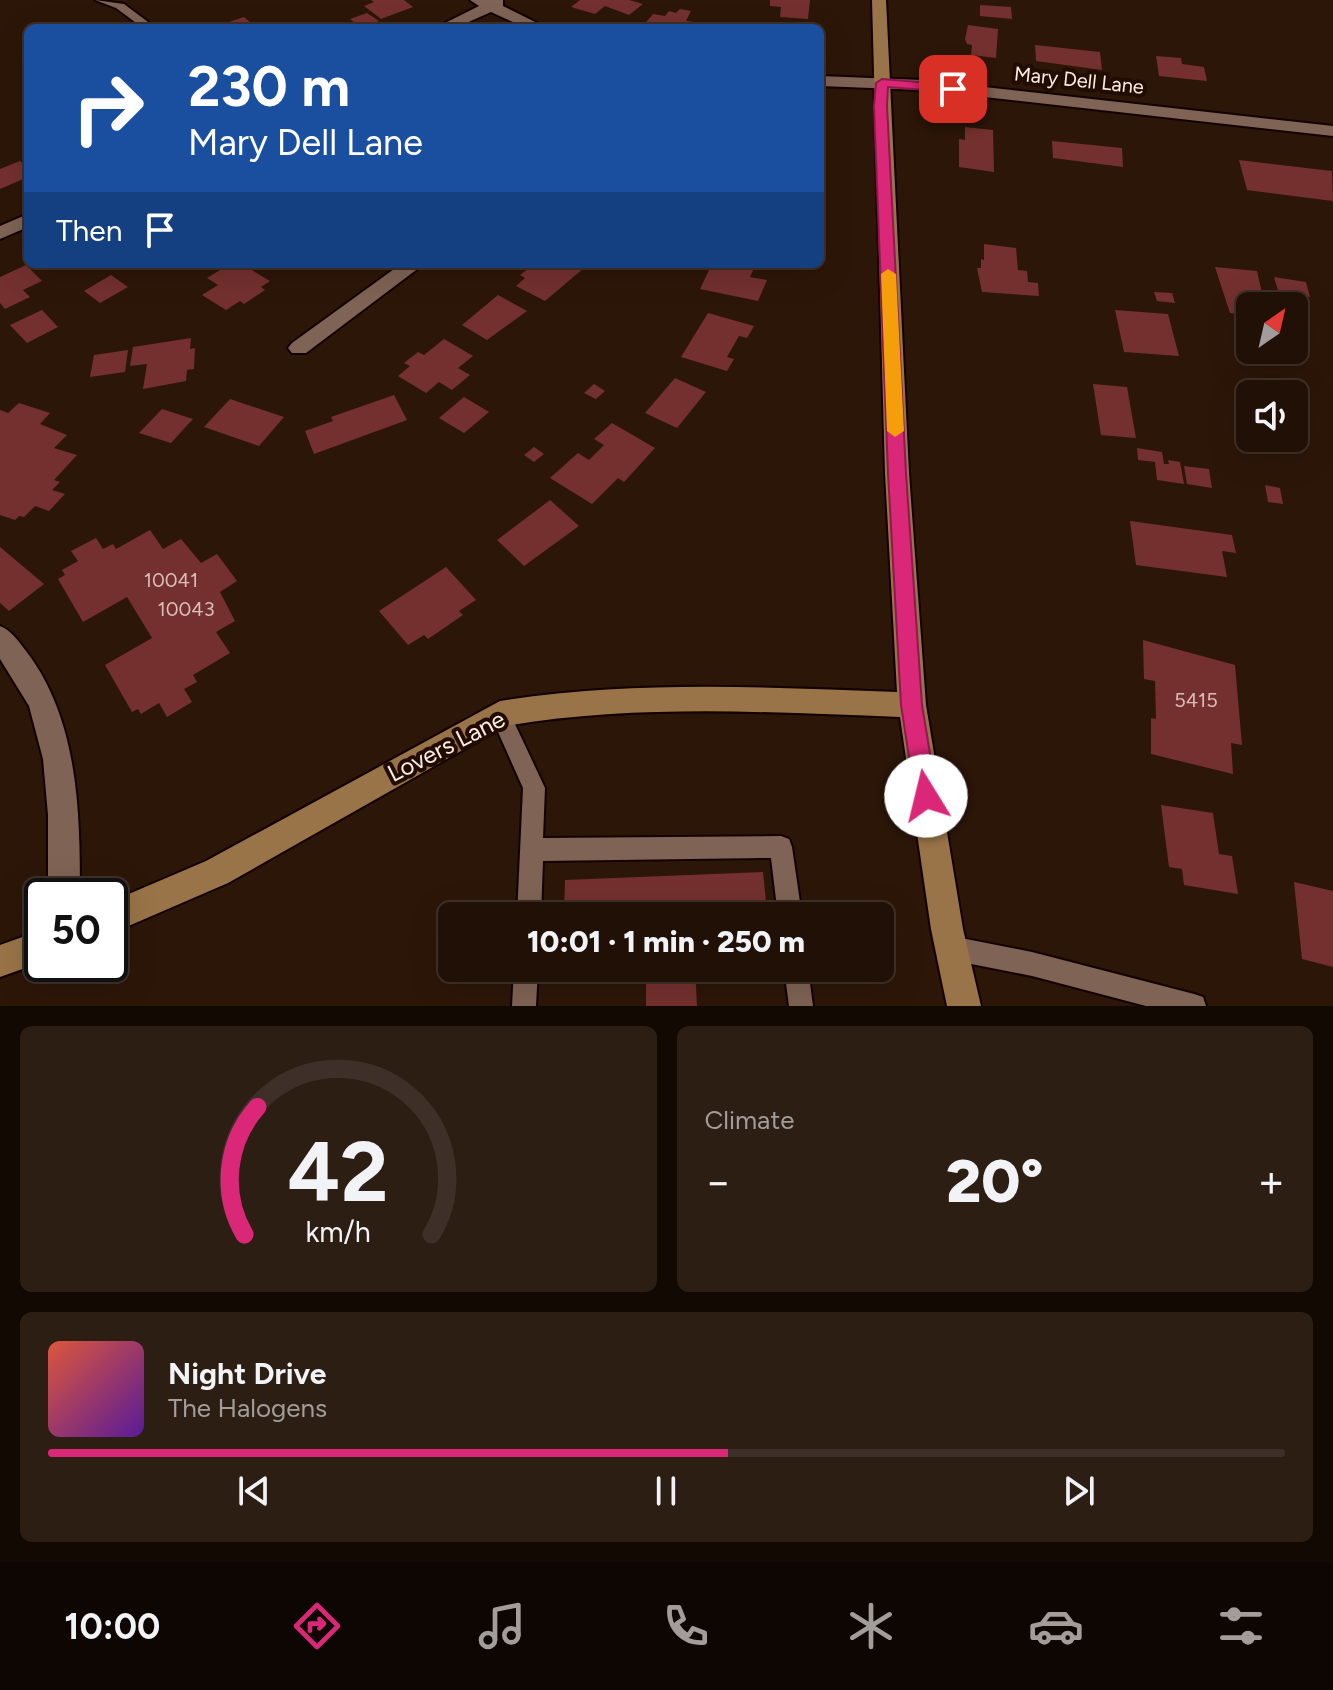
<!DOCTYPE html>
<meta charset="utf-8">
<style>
body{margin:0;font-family:Figtree,sans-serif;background:#2d1e14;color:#f1f3f6;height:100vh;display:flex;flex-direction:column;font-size:30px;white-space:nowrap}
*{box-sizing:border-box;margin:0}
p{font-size:26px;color:#a29d9b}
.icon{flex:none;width:44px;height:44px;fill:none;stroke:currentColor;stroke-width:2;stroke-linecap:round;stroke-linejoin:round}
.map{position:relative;height:1006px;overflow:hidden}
.sheet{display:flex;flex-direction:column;gap:20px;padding:20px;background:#120903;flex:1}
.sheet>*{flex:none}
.hud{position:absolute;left:24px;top:24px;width:800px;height:244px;border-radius:12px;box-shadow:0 8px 32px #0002,0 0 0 2px #3e3028;background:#1a4fa0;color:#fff;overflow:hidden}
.needle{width:52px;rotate:34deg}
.buttons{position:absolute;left:1236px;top:292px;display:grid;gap:16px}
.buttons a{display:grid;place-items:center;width:72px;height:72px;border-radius:12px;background:#211006;box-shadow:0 8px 32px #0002,0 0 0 2px #3e3028;font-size:40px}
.speed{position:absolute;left:24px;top:878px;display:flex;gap:16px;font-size:40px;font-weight:700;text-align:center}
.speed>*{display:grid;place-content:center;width:104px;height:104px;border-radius:50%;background:#211006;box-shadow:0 8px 32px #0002,0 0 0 2px #3e3028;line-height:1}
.speed .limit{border:4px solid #111;border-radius:12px;background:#fff;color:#111}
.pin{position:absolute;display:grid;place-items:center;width:68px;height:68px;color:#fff;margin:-34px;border-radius:16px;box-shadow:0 4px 12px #0006}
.me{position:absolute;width:88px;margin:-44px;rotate:351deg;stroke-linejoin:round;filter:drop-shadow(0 0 6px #0008)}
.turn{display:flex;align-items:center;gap:28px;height:168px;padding:0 32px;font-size:36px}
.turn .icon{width:104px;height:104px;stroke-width:2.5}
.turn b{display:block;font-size:56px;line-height:68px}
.then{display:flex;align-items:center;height:76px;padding:0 32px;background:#0003;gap:16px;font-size:30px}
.big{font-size:60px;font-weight:800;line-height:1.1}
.sheet .tile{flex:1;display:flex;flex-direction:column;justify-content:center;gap:12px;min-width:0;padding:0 28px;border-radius:12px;background:#2d1e14}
.sheet .dial{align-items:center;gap:0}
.dial svg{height:208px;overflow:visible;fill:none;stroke:#3e3028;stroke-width:7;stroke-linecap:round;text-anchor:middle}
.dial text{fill:#f1f3f6;stroke:none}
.song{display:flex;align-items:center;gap:24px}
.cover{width:96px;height:96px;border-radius:12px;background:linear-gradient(135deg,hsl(10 70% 55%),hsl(270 70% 35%))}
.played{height:8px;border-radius:4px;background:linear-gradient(90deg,#db2777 55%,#3e3028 55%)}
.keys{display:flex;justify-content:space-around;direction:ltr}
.heat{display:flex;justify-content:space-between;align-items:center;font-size:44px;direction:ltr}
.sheet .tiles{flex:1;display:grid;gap:20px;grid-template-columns:1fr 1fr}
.tile:last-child{grid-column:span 2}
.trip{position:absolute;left:438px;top:902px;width:456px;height:80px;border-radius:12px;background:#211006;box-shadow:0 8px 32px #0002,0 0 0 2px #3e3028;font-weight:800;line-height:80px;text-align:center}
.tab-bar{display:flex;height:128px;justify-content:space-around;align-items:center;background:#0d0602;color:#a29d9b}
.tab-bar .icon{width:56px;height:56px}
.tab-bar .selected{color:#db2777}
.tab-bar b{font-size:36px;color:#f1f3f6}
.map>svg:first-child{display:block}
.building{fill:#73302e}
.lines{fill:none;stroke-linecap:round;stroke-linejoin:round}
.lane-casing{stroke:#130200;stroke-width:4}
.street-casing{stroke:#130200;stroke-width:4}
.secondary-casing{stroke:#130200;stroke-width:4}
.lane{fill:#7f6354;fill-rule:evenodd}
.street{fill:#7f6354;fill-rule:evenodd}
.secondary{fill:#997448;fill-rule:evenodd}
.route{fill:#db2777;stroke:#8e194d;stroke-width:2}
.slow{fill:#f59e0b}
.labels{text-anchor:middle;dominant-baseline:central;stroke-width:8;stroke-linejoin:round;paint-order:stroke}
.far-street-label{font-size:20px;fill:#fcece3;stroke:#220c02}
.number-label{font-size:20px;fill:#dabdb6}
.street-label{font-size:24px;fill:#fcece3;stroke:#220c02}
</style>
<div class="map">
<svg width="1333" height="1006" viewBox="0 0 1333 1006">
<rect width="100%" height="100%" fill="#2c1608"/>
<path class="building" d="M371,0H404L413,7L381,19L364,6L374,2Z
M580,0H629L643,4L629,15L605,6L595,14L571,7Z
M770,0H810L808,19L780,17L781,7L770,6Z
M980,5L1011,7L1012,19L980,16Z
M680,9L691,11L686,21L695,22L691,28H641L653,14L665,16L669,11L676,13Z
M367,13L379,21L361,28L350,19Z
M244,17L257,28L217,26Z
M777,22L809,24V28H776Z
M968,25L998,29L996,58L971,55L972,45L967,44L965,39Z
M1035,45L1100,52L1102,70L1036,61Z
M1156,56L1181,58L1182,64L1204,67L1207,81L1159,76Z
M965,127L993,130L994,172L959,167V139L965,140Z
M1052,141L1122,148L1123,167L1053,158Z
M1239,160L1332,171L1333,201L1247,190Z
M20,161L28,168V177L0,189V169Z
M984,244L1016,248L1018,270L1027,271L1028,282L1038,283L1039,296L982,292L977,268H981V259L984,260Z
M230,264L240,270L245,266L270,281L261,287L265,290L244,304L240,301L226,310L202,295L218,285L207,278Z
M543,264H575L584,268L545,301L516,286L525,278L520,275L533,265L538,268Z
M712,264H756L750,277L767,280L758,301L700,289Z
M26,265L42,281L23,290L30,297L5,309L0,303V277Z
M1215,267L1257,271L1265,306H1250V315L1230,313Z
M111,275L128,287L100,303L84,291Z
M1274,277L1306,282L1310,297L1279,294Z
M1154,292L1172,293L1175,303L1157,301Z
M498,295L527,311L487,340L462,325Z
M42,310L58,327L27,343L10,325Z
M1115,310L1168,314L1179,356L1124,352Z
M708,313L754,326L747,338L739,336L727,357L734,359L727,371L681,357Z
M191,338L190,349L195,348L194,369L187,370L186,381L143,389L147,364L130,366L133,347Z
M444,339L473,356L458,368L470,375L452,390L439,382L426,393L398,376L410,366L404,363L418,352L424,355Z
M128,350L125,372L90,377L94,355Z
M675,378L706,392L677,428L645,413Z
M594,384L605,391L596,399L584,393Z
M1093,384L1127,387L1136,438L1101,435Z
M394,395L407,420L314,454L305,431L333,421L331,417Z
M464,397L489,412L464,433L439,418Z
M230,399L284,417L259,446L204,427Z
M19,403L50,413L40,424L67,435L54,448L77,455L54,480L60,482L52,490L65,494L49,511L35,506L24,517L19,516L15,520L0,515V410L8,413Z
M162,409L193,419L171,443L139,433Z
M612,423L655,448L624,482L618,478L592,504L550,478L578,453L589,460L604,445L594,439Z
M534,447L544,454L534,462L524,455Z
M1137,448L1162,452L1164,464H1169L1168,460L1180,462L1184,484L1157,480L1155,462L1138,460Z
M1184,466L1209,469L1212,488L1187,484Z
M1265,485L1280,488L1283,504L1268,502Z
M550,500L579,526L524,566L497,540Z
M1130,521L1232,535L1236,553L1222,551L1227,577L1136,565Z
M150,530L163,549L181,539L201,563L217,554L237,581L220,592L235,621L216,632L230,653L193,675L197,682L184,689L192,702L167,717L159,703L141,714L138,709L132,712L105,665L152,638L127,597L83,622L58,579L65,575L62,570L78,561L71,551L96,538L103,549L113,544L116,549Z
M0,547L44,584L9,611L0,603Z
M446,567L476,600L459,611L463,615L428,639L424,635L408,645L379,611Z
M1143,640L1235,665L1242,745L1231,743L1233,774L1151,754V718L1156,719L1155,681L1144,679Z
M1161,805L1213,813L1219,854L1232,856L1238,894L1184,885L1182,869L1169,867Z
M763,872L767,911L692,916H564L565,880Z
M1294,882L1333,891V967L1302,959Z
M646,968H695L697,1006H646Z"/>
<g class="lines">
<defs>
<path id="lane" d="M95,0L124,4L156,28H143L116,8Z
M500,704L507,707L545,788L543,838L781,836L789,839L792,847L802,916H778L771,858L543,861L541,916H517L523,788L490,714L493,707Z
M951,936L1032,952L1194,994L1203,997L1206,1006H1146L1032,976L951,960L942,957L939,948L942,939Z
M514,968H538L536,1006H512Z
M784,968H808L813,1006H789Z"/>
<path id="street" d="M470,0H503V6L547,28H526L491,12L455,28H435L479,6Z
M820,76L922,80L1333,126V136L922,90L820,86Z
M28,214V227L0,239V226Z
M401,264H424L306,353H292L288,348L292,343Z
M0,626C12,631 18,641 26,651C79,720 80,813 80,896H48V815L43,759L29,706L0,659Z"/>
<path id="secondary" d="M872,0H886L909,473L926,705L963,929L981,1006H947L931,929L900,717C767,712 636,704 505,726L228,883L110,934V902L206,861L500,701C633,680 764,687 897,692L885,473Z
M42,930V962L0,977V945Z"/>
</defs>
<use href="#lane" class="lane-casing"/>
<use href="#street" class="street-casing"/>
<use href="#secondary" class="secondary-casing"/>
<use href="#lane" class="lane"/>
<use href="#street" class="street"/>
<use href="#secondary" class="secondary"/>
</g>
<path class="route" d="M882,79L953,85L959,89L953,92L888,87L887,106L906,473L922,705L937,796L934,804L926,807L918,804L915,796L901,705L888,473L874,106L876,83Z"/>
<path class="slow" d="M888,269L896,274L904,431L895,437L887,431L881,274Z"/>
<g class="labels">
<g class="far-street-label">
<text transform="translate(1079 80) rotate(6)">Mary Dell Lane</text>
</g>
<g class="number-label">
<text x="171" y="580">10041</text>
<text x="186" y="609">10043</text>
<text x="1196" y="700">5415</text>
</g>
<g class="street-label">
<text transform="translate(446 746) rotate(-27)">Lovers Lane</text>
</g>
</g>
</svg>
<div class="buttons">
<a><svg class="needle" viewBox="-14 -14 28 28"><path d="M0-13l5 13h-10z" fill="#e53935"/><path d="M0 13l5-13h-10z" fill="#a29d9b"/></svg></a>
<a><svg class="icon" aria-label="sound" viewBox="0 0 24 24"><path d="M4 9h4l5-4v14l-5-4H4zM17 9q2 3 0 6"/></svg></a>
</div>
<div class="speed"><div class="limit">50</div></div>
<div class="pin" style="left:953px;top:89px;background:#d93025"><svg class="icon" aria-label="arrive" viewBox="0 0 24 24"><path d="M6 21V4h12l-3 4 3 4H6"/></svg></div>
<svg class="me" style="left:926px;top:796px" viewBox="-20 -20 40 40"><circle r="19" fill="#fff"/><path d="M0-13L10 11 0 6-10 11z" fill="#db2777"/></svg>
<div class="trip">10:01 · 1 min · 250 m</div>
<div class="hud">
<div class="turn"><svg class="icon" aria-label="right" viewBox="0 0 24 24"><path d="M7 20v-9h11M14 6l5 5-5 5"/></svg><div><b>230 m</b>Mary Dell Lane</div></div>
<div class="then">Then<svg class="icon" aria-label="arrive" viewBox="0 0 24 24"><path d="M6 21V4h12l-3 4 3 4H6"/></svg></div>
</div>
</div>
<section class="sheet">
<div class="tiles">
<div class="tile dial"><svg viewBox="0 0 100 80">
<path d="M14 69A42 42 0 1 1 86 69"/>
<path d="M14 69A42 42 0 0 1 19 20" stroke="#db2777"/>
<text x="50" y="56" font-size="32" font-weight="700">42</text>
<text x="50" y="72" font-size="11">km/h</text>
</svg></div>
<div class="tile"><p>Climate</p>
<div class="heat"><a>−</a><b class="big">20°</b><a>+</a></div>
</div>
<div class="tile">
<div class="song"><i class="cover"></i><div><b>Night Drive</b><p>The Halogens</p></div></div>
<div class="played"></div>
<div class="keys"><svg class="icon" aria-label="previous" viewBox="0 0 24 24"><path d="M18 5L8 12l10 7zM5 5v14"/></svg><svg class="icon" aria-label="pause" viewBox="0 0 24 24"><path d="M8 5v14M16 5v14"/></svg><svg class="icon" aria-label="next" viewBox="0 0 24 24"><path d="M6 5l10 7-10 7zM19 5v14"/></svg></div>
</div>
</div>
</section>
<nav class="tab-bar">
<b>10:00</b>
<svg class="icon selected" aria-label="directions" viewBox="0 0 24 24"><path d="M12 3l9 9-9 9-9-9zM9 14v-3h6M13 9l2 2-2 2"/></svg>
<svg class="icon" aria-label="music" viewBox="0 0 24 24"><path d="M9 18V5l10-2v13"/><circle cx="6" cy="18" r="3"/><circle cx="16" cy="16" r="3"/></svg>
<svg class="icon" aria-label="phone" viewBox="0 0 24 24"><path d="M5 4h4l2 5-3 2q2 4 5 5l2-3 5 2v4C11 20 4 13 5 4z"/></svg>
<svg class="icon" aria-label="climate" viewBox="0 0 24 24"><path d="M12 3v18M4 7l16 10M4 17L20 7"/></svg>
<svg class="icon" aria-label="car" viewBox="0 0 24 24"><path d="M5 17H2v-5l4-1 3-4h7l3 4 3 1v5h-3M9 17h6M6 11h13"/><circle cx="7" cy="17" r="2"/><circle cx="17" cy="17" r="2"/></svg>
<svg class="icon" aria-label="filters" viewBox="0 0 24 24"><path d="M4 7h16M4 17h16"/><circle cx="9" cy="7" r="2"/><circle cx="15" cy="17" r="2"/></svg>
</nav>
